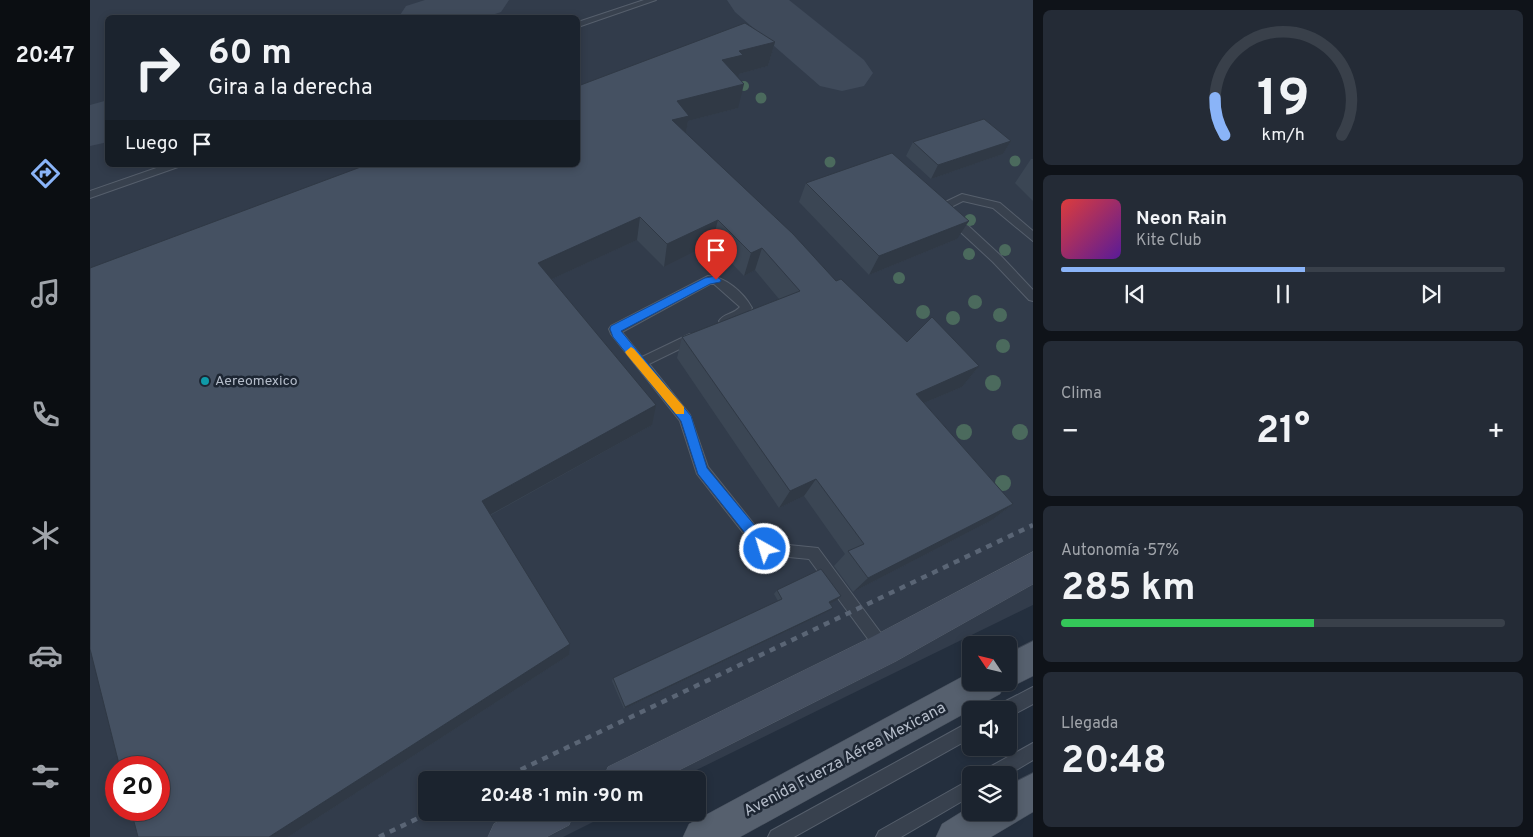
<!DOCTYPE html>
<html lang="es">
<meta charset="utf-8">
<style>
body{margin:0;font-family:Overpass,sans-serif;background:#242b36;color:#f1f3f6;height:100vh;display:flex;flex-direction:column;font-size:19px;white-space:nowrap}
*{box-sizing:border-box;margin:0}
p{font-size:16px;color:#a0a4aa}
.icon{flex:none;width:28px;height:28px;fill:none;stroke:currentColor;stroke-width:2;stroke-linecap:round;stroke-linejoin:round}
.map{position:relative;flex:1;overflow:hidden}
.side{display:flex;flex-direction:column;gap:10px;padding:10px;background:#0f1319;width:500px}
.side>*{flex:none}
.hud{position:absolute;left:15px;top:15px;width:475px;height:152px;border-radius:8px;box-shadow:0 2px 8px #0003,0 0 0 1px #39404a;background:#1b232e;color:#f1f3f6;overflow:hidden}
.needle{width:32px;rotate:305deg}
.fabs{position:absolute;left:872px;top:636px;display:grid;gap:10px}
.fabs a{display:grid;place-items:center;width:55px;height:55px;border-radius:8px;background:#1b232e;box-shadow:0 2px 8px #0003,0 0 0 1px #39404a;font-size:25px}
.speed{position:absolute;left:15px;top:756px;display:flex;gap:10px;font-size:25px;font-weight:700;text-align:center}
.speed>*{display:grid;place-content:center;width:65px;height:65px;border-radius:50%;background:#1b232e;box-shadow:0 2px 8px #0003,0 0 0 1px #39404a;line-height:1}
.speed .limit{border:8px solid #d22;background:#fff;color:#111}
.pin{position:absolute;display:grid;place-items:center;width:42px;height:42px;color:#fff;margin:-51px -21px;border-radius:50% 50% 50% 0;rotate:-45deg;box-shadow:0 0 5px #0007}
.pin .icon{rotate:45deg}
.me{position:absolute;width:55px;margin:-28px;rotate:321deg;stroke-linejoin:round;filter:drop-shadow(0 0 4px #0008)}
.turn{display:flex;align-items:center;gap:18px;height:105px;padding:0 20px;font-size:22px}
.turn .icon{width:65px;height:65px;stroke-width:2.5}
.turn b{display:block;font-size:35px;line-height:42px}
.then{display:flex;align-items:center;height:48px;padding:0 20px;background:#0003;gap:10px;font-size:19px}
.big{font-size:38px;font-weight:700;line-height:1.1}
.side .tile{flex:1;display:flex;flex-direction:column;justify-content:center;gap:8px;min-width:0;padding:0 18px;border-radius:8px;background:#242b36}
.side .dial{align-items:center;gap:0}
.dial svg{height:130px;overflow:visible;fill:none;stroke:#39404a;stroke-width:7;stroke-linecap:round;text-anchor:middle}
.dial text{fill:#f1f3f6;stroke:none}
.song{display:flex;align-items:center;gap:15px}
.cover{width:60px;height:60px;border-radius:8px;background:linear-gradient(135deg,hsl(0 70% 55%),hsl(270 70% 35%))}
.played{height:5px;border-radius:2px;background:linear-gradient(90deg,#8ab4f8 55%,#39404a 55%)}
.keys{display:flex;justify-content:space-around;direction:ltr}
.heat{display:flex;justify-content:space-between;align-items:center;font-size:28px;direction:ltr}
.charge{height:8px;border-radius:4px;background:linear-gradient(90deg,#34c759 57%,#39404a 0)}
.trip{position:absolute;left:328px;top:771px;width:288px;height:50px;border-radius:8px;background:#1b232e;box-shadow:0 2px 8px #0003,0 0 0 1px #39404a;font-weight:700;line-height:50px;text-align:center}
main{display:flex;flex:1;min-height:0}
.dock{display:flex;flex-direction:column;width:90px;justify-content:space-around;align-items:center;background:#0b0e12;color:#a0a4aa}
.dock .icon{width:35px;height:35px}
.dock .on{color:#8ab4f8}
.dock b{font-size:22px;color:#f1f3f6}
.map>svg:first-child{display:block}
.airport{fill:#323c4b;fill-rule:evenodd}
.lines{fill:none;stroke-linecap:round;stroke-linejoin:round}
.taxiway{fill:#3f4a5a;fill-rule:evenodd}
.lane-casing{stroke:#565f6c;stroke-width:2}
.secondary-casing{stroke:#565f6c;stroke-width:1}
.primary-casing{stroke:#414a57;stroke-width:1}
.lane{fill:#38414e;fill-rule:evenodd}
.secondary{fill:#465061;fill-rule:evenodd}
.primary{fill:#56606e;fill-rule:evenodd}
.rail{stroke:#5a6575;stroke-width:4.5;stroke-dasharray:6 6;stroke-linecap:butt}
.tree{fill:#4b6a5d}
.wall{fill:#3b4654}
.shaded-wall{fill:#303945}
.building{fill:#455162;stroke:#303945}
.route{fill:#1a73e8;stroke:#114b97}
.slow{fill:#f59e0b}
.culture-dot{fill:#0f9aa8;stroke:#1d2633;stroke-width:2}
.labels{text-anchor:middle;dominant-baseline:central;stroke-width:5;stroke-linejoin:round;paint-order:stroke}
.poi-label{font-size:14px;fill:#b4bcc9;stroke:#1d2633;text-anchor:start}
.near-street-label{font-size:16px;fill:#b4bcc9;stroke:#1d2633}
</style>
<main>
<nav class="dock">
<b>20:47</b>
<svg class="icon on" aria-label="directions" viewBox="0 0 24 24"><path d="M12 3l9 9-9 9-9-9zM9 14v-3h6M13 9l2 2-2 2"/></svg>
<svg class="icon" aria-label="music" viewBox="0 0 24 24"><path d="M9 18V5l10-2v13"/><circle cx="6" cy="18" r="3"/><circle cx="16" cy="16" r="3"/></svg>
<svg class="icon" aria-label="phone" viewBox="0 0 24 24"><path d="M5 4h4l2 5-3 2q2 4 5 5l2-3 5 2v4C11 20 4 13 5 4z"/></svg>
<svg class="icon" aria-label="climate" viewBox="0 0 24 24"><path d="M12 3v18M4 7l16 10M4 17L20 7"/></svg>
<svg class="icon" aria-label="car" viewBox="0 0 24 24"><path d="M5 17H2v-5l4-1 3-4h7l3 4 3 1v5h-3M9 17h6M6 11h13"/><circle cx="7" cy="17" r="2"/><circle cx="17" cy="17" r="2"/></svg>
<svg class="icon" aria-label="filters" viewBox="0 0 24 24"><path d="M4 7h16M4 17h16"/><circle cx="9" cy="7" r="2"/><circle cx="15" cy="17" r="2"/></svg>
</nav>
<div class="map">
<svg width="943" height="837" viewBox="0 0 943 837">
<rect width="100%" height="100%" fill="#242f3e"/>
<path class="airport" d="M0,0H943V605L586,780H336V812L521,813L473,837H0ZM18,18H488V165H18ZM26,768H69V810H26Z"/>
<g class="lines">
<path class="taxiway" d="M335,0H419L411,12L393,18H308L316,6Z
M637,0H699L774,60L783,73L774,86L752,91L730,86L645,12Z
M18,100V142L0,146V105Z"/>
<defs>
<path id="lane" d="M554,0H566L488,27V22Z
M75,165H90L88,167L0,198V191Z
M872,194L910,203L943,231V241L903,208L873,201L859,208L911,256L943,290V301L939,300L903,262L851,214L848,207L849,205Z
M618,276C635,276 654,293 662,308L655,317L635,325L631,324L629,321C633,314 644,314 650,307L624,284H620L532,332L552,357L600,334H608L610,337L608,340L559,364L600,415L618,467L679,543L728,548L799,644L802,649L799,654L794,657L789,654L719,559L670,554L607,474L590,421L521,334L519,329L521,326Z
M943,687V704L919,717V710H908L910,704Z
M881,721V738L704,837H678L681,831Z
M943,743V760L918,775H894L896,769Z
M881,779V796L811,837H786L789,831Z"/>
<path id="secondary" d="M943,552V584L806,661L569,780H513L518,767L782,637Z
M426,812H484L479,825L456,837H398L404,824Z"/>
<path id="primary" d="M943,641V676L919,688L914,686L910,694L650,837H593L599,824L881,672V682H919V653Z
M943,773V812L901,837H846L852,824L881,806V812H919V785Z"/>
</defs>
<use href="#lane" class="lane-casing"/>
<use href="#secondary" class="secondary-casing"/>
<use href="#primary" class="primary-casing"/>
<use href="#lane" class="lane"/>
<use href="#secondary" class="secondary"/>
<use href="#primary" class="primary"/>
<path class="rail" d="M409,780L943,525
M289,837L341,812"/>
</g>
<g class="tree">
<circle cx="654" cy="86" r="5"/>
<circle cx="671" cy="98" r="5.5"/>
<circle cx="925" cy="161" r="5.5"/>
<circle cx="740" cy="162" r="5.5"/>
<circle cx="880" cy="220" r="6"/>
<circle cx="915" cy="250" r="6"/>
<circle cx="879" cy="254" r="6"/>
<circle cx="809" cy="278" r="6"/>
<circle cx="885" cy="302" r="7"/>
<circle cx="833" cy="312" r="7"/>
<circle cx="910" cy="315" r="7"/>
<circle cx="863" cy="318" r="7"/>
<circle cx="913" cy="346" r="7"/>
<circle cx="903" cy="383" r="8"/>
<circle cx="874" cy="432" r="8"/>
<circle cx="930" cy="432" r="8"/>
<circle cx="913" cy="483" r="8"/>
</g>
<path class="wall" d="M685,42L678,66L649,74L648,78V108L598,121L596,133L746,281L817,342L889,366L872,387L834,403L923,504L902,520L763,592L744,566L755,554L714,496L689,508L587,358L592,337L689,299L665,270L654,276L622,243L574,267L547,240L462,279L562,425L401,515L479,655L198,837H48L0,268Z
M921,141L913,154L841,179L816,156L823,142Z
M941,159H943V201L925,183Z
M716,183L867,239L779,275L709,202Z
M687,590L747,600L740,603L743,608L739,611L534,709L522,681L523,678L688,601L684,594Z"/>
<path class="shaded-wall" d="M685,42L678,66L649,74L648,79L632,60L649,51Z
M654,84L648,108L598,121L595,139L582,120L587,101Z
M921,141L913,154L841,179L848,165Z
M550,217L547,240L449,285L448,263Z
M628,220L622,243L574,267L577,244Z
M879,221L867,239L779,275L789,256Z
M672,248L665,270L654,276L661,253Z
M889,366L872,387L810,413L826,394Z
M566,405L562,425L396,517L392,501Z
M726,479L714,496L689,508L700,491Z
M923,504L902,520L763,592L778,578Z
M751,596L747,600L735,606L739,602Z
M743,608L739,611L534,709L535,707Z
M480,644L479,655L198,837H179Z"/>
<path class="building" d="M655,23L685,42L649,51L653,55L632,60L654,84L587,101L599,116L582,120L703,234L746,281L751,279L817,342L842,317L889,366L826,394L923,504L778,578L758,551L774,544L726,479L700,491L592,337L710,291L672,248L661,253L628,220L577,244L550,217L448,263L566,405L392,501L480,644L179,837H48L41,810H69V768H30L0,649V268L276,165H488V86Z
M894,119L921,141L848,165L823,142Z
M802,153L879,221L789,256L716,183Z
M731,569L751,596L739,602L743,608L535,707L523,678L692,599L687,590Z"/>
<path class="route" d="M626,276L631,280L630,282L620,284L531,331L601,416L617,468L680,544L681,549L680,553L675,555L671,553L608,474L591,421L523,337L520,329L521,326L615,278Z"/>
<path class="slow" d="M541,347L544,349L594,407V414H586L537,355L535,352Z"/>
<circle class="culture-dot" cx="115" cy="381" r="5"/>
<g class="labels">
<g class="poi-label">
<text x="125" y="381">Aereomexico</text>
</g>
<g class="near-street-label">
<text transform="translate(755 760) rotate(-28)">Avenida Fuerza Aérea Mexicana</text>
</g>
</g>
</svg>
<div class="fabs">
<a><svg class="needle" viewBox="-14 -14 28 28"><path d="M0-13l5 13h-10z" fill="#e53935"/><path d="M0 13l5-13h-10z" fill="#a0a4aa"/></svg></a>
<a><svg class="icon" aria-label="sound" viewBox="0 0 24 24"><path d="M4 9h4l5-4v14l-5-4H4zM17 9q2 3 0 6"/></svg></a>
<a><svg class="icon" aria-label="layers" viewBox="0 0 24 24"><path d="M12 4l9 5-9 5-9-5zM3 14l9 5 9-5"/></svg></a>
</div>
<div class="speed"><div class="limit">20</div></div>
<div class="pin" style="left:626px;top:280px;background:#d93025"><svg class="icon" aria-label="arrive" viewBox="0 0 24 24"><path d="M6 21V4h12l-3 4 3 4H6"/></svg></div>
<svg class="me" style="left:675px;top:549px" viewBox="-20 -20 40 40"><circle r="17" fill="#1a73e8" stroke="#fff" stroke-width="3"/><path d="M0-11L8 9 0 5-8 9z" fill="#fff"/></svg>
<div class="trip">20:48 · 1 min · 90 m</div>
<div class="hud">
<div class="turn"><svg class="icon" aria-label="right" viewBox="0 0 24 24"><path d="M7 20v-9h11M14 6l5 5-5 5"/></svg><div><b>60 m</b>Gira a la derecha</div></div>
<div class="then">Luego<svg class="icon" aria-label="arrive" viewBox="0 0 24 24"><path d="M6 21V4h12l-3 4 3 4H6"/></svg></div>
</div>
</div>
<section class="side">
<div class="tile dial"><svg viewBox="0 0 100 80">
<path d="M14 69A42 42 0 1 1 86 69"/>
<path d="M14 69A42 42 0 0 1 8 46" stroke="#8ab4f8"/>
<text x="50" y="56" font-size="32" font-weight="700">19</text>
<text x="50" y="72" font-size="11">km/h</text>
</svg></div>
<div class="tile">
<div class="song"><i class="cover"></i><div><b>Neon Rain</b><p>Kite Club</p></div></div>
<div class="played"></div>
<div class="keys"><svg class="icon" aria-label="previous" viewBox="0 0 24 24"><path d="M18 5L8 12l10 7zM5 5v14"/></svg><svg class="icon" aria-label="pause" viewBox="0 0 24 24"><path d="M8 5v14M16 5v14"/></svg><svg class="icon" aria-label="next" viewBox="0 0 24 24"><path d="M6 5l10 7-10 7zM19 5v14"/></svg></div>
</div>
<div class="tile"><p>Clima</p>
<div class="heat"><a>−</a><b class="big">21°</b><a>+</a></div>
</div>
<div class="tile"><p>Autonomía · 57%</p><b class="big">285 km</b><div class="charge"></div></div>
<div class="tile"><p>Llegada</p><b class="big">20:48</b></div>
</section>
</main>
